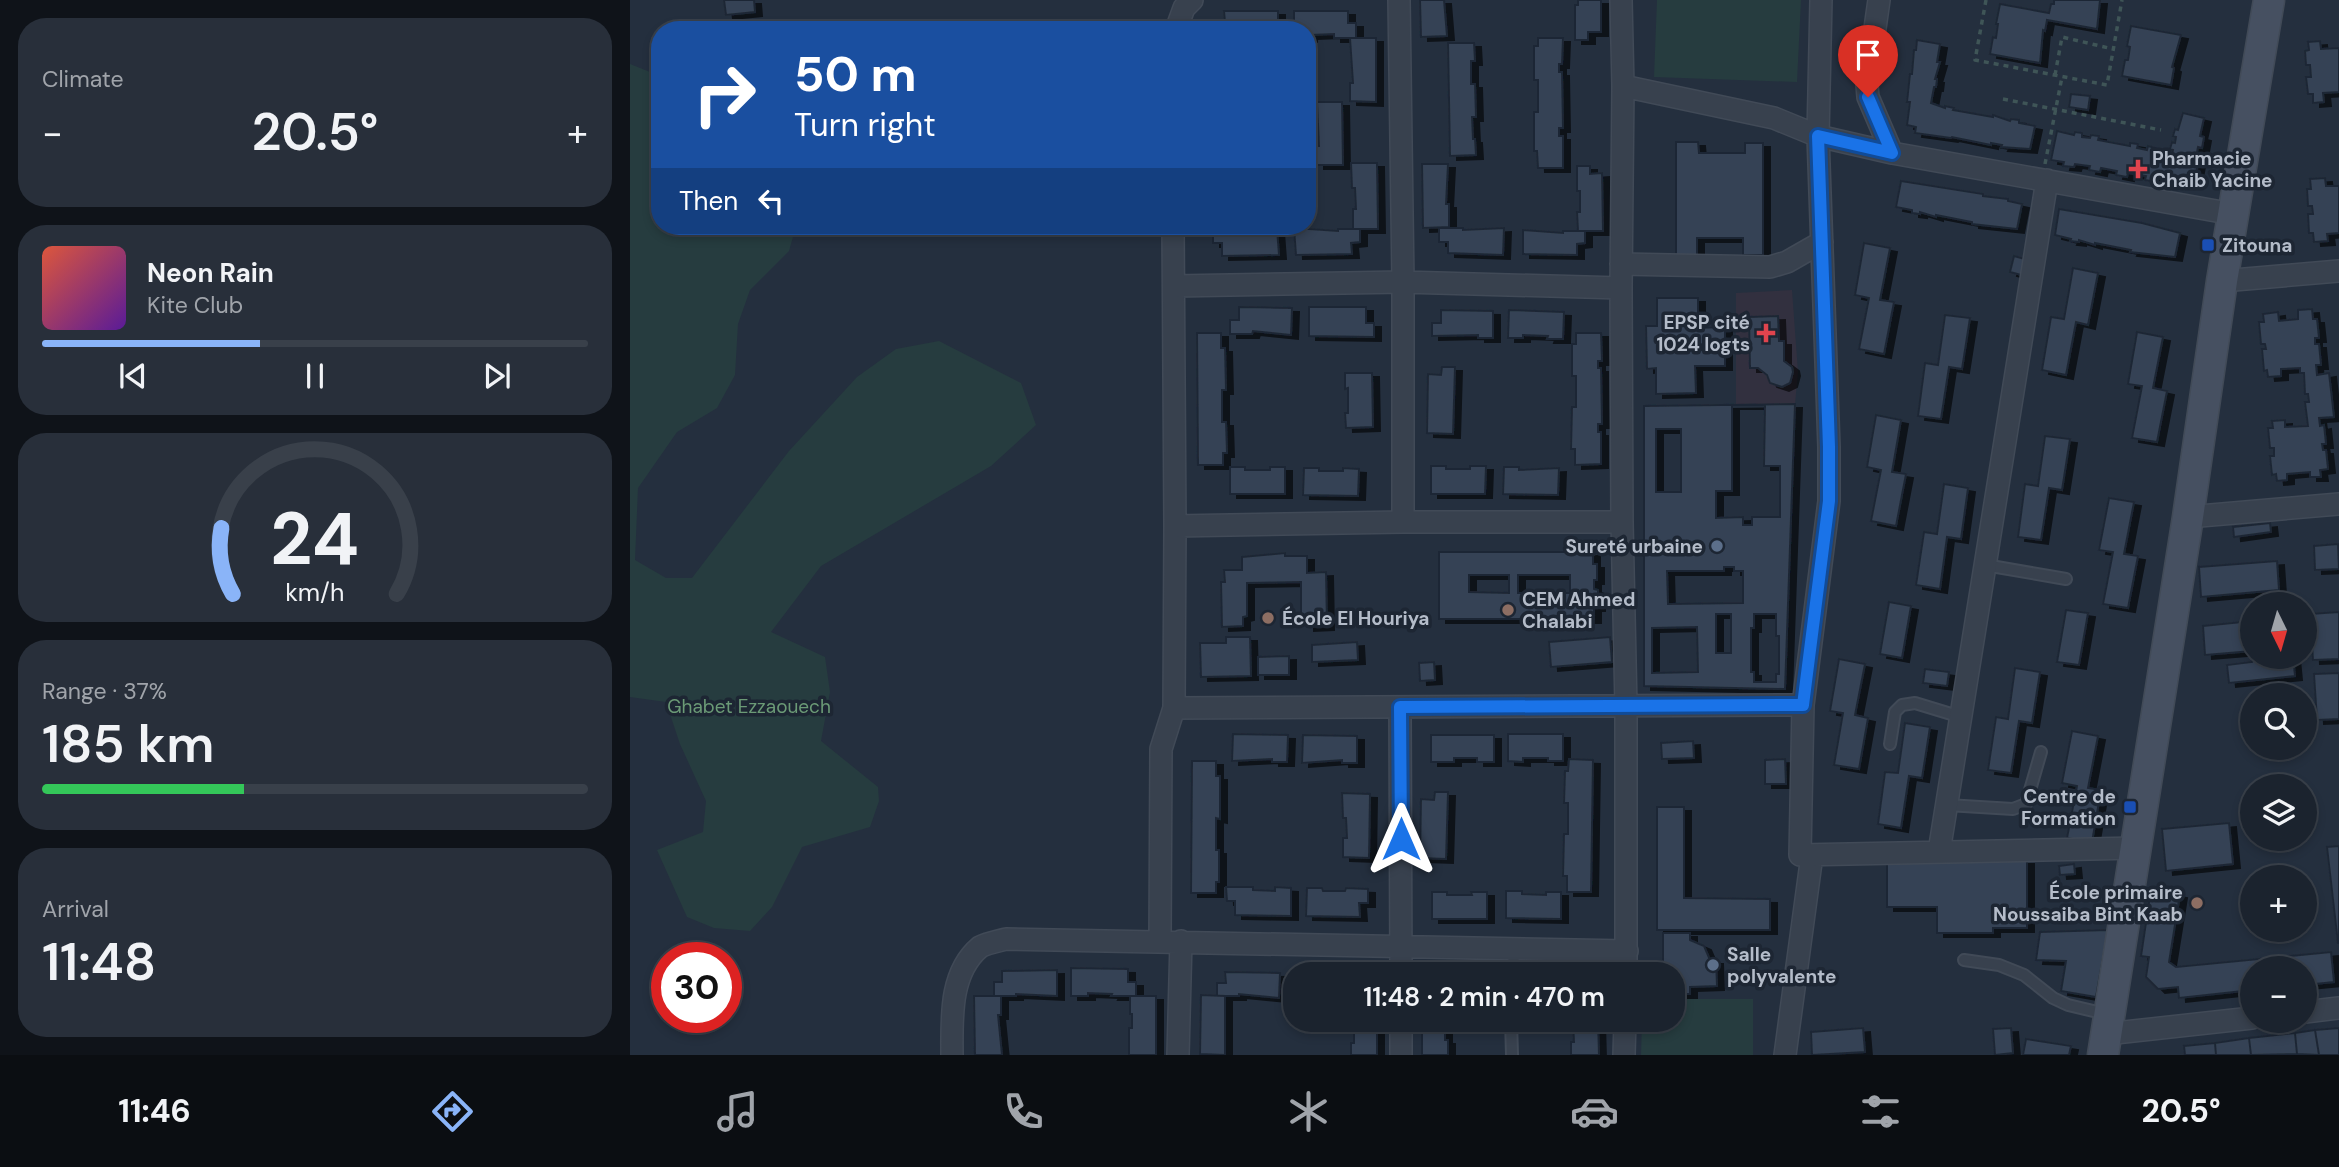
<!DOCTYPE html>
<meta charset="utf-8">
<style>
body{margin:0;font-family:"DM Sans",sans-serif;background:#282f3a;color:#f1f3f6;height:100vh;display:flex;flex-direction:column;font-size:26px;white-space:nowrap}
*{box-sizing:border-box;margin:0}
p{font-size:23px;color:#a0a4aa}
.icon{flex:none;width:38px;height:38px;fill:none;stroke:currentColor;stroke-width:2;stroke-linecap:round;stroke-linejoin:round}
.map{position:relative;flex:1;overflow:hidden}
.side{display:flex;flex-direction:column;gap:18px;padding:18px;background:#0f1319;width:630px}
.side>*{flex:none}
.top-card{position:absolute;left:21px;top:21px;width:665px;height:214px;border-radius:28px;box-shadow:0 4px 10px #0003,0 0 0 2px #39404a;background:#1a4fa0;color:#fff;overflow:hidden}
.needle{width:46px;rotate:175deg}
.tools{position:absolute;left:1610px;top:592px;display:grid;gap:14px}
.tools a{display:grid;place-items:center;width:77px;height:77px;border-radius:50%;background:#1b232e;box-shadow:0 4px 10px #0003,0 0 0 2px #39404a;font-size:35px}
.speed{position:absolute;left:21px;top:942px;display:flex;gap:14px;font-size:35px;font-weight:700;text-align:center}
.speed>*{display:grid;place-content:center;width:91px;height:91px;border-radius:50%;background:#1b232e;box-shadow:0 4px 10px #0003,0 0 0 2px #39404a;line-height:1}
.speed .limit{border:10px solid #d22;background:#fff;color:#111}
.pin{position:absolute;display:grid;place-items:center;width:60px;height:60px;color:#fff;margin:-72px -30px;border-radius:50% 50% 50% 0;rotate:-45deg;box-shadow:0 0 7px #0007}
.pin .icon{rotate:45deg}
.me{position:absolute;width:77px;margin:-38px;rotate:0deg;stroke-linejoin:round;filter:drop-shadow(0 0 5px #0008)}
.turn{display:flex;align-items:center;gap:24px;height:147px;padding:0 28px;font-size:32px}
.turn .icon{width:91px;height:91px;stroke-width:2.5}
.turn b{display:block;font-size:49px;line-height:60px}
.then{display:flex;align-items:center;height:66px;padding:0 28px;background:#0003;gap:14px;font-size:26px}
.big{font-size:52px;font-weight:600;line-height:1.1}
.side .card{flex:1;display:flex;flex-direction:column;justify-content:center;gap:10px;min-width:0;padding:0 24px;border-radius:28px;background:#282f3a}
.side .dial{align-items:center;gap:0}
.dial svg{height:182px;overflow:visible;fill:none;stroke:#39404a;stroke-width:7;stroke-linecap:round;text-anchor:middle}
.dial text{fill:#f1f3f6;stroke:none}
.song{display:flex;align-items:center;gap:21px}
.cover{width:84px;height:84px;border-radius:10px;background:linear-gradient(135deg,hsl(10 70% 55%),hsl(270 70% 35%))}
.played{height:7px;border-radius:4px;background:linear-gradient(90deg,#8ab4f8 40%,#39404a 40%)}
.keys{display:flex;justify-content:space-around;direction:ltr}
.heat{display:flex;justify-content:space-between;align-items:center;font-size:38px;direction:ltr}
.charge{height:10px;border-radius:5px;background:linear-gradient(90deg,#34c759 37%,#39404a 0)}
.trip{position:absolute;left:653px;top:962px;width:402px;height:70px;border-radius:28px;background:#1b232e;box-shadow:0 4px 10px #0003,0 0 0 2px #39404a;font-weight:600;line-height:70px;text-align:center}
.menu{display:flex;height:112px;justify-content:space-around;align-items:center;background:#0b0e12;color:#a0a4aa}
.menu .icon{width:49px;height:49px}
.menu .on{color:#8ab4f8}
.menu b{font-size:32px;color:#f1f3f6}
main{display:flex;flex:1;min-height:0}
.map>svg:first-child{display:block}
.medical{fill:#32303f}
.green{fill:#263c3f}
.building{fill:#364354;stroke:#1f2835;stroke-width:2;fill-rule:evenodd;filter:url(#shadow)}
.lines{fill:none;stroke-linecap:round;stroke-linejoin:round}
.lane-casing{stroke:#414a57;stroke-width:14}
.street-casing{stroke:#414a57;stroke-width:24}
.secondary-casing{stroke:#414a57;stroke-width:33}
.path{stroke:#3f5557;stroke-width:3.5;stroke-dasharray:5 5;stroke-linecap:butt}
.lane{stroke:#38414e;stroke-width:10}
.street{stroke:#38414e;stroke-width:21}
.secondary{stroke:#465061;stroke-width:30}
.route-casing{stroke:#114b97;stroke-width:18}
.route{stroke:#1a73e8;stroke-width:12}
.health-dot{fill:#e0444e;stroke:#1d2633;stroke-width:2.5}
.transit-dot{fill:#1a4fb4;stroke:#1d2633;stroke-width:2.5}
.service-dot{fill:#5c6f8a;stroke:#1d2633;stroke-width:2.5}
.education-dot{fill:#8d6e63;stroke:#1d2633;stroke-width:2.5}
.labels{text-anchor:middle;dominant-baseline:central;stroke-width:7;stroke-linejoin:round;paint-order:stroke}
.poi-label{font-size:19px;font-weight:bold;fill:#b4bcc9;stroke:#1d2633;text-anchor:start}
.park-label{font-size:19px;fill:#6b9a76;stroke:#1d2633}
</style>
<main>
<section class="side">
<div class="card"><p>Climate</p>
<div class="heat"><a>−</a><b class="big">20.5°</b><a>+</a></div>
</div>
<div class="card">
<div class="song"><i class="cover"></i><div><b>Neon Rain</b><p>Kite Club</p></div></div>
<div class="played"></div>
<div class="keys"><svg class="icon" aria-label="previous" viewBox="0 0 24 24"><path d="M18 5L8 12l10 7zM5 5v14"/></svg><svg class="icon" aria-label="pause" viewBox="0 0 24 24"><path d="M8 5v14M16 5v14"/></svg><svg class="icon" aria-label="next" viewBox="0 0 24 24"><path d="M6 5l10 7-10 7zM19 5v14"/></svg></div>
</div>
<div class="card dial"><svg viewBox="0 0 100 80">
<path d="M14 69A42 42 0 1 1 86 69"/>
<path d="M14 69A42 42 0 0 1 9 40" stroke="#8ab4f8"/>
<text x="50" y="56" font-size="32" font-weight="700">24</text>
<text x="50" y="72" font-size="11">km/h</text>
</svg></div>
<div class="card"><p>Range · 37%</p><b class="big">185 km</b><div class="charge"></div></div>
<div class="card"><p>Arrival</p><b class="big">11:48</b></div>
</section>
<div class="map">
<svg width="1709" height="1055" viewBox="0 0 1709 1055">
<defs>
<filter id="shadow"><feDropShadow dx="7" dy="4" stdDeviation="0" flood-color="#0009"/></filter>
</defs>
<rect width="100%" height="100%" fill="#242f3e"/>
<path class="medical" d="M1162,290L1168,372L1165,404H1106V293Z"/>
<path class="green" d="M1027,0H1171L1167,82L1024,77Z
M0,64L30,76V226H166L159,251L120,290L108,324L105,375L87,408L47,432L8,488L5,560L36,578H62L159,451L227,377L266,349L309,341L391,383L406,425L361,466L191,566L141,632L195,657L200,692L191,741L248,787L249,801L240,827L172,847L142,907L120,931L84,928L57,917L27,850L73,832L76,801L50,744L36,702L0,697Z
M1043,999H1123V1055H1011L1012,1020H1043Z"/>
<path class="building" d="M94,0H124L125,12L96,15Z
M790,0H814L817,36L791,37Z
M948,0H971V32H958V40H945V5H948Z
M1424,0H1470L1467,29L1417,20L1415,31L1413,30L1410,63L1360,54L1363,37L1366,38L1368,24H1366L1370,4L1419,13L1421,4H1424Z
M594,11H648V30H586V22H595Z
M664,11H718V23H726V38H704V34L680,35V38H677V30H664Z
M1501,26L1551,35L1542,67L1544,68L1541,85L1492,76L1495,60H1498L1500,47L1497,46Z
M720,38H746V102L720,101V83H723Z
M908,38H933L932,64H929V72H932L933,128H929V136H933V168H908L907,151H904V112H908V80H904V46H908Z
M1287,40L1310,44L1307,62H1310L1305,79H1307L1306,87H1304L1301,103L1315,108V106L1324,108L1323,110L1363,117V115L1380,121L1381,119L1389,120V123L1405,126L1400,149L1371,147L1372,145L1361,143V145L1322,137L1321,138L1285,133L1286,127L1277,125L1280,102H1277L1280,74H1282L1284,50H1286Z
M1690,41L1691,49L1709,48V92L1693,93L1694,102L1683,103V94H1678L1676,77H1681L1680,65H1676L1675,51L1679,50L1678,42Z
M818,43H844L845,61H841V84H845L846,117H842L843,139H845L846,155L820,156Z
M1441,94L1460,96L1458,110L1439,107Z
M687,102H712L713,165H687V146H689Z
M1553,113L1574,118L1570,136L1574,137L1572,148L1568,147L1565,162L1568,163L1566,174L1562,173L1561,178L1556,183L1527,178L1526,182L1515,180L1516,176L1498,173L1497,177L1486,175L1487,171L1471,168L1470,172L1459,170L1460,166L1445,164L1444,167L1433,166L1434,162L1421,160L1427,131L1444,135L1445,132L1452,133V137L1460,138L1461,135L1469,136L1468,140L1500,146V143L1508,144L1507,148L1517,150L1518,146L1525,148L1524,151L1542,155L1543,150L1540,149L1542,142L1545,143L1546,137L1543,136L1545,129L1548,130Z
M1046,142H1068L1069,153H1115V143H1133V255H1113V238H1067V256L1046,255Z
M721,163H747L748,229H723V209H726L725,188H722Z
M792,164H818L816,204H819V227L793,228Z
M947,166H960V174L972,173L973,231H948L947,212H950V191H947Z
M1695,178L1696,186H1709V233L1697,234L1698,241L1684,242L1683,233H1679L1678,214H1683L1682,206H1678L1677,189H1681L1680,179Z
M1271,181L1353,194V196L1378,199V201L1392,204L1387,229L1342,224V222L1306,215V217L1290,212V214L1282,213V210L1266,207Z
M1429,209L1512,223L1550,233L1545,257L1500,252L1501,250L1465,243V245L1449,240V242L1440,241L1441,239L1425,235Z
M566,226H593V229H566Z
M630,228L647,229L649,255L592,256V243H583V229L630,231Z
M664,228L708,231V229H730V242L721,243L722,254L666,255Z
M809,228H833V230L874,228L873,255L818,253V242H809Z
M893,230L933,233V231H955V243L947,244V255L893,254Z
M1234,243L1260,248L1250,300L1264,302L1254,354L1229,349L1239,298L1225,295Z
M1384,256L1398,260L1395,276L1380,272Z
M1443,268L1468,273L1458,325L1446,322L1436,375L1412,370L1421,317L1434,319Z
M1027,298H1068V328L1095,327V366H1065L1066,393L1026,394V368L1017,369L1016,326H1027Z
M609,307L662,308L661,335L623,331L622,334H600V320H609Z
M679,307H736V323H744V337L679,336Z
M1682,309L1683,319H1687L1689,338H1685V344H1689L1691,365H1686L1687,375L1699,373L1704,417L1689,418L1690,426L1694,425L1696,444H1692L1693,450H1696L1698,469L1690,470L1691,477H1680V472L1657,474V480L1647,481L1646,474L1642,475L1640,456H1644V448H1640L1638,428H1643L1642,421L1655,420V427L1678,426L1675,402H1679L1678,394H1675L1674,373H1670V368L1651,369V376L1638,377L1637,370L1634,371L1632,349H1636L1635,344H1631L1629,322H1634L1633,314L1648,312L1649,321L1668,319V310Z
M811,310L863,311V338H848V335L802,336V323H811Z
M879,310L934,312L933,339H917L918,336L893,335V338H878Z
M1315,315L1340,318L1332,369L1319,367L1311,419L1288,416L1295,363L1308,365Z
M1148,316L1149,341H1154V361L1162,367L1163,372L1160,383L1152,387L1140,383L1137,375L1128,368H1120L1119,317Z
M1507,332L1533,337L1523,388L1537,391L1527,442L1502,438L1512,386L1498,384Z
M567,333H591V348H595L596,390H592V422H596L597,453H593V465H568Z
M946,333H971L972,361H968V368H971L972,424H968V432H971V464L945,465V449H941L942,407H946V376H942V344H946Z
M812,367H825L823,434L797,433L798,374L811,375Z
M715,373H742L743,427L716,428L715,413H718V388L715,389Z
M1165,404L1155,689L1014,686V406Z
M1102,405H1135L1134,466H1150V517H1122V525H1113V517L1086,518V491H1102Z
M1246,415L1271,420L1262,472L1276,474L1266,526L1241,521L1251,470L1237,467Z
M1026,429H1051V492H1026Z
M1415,436L1440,439L1432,490L1419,488L1411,540L1388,537L1395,484L1408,486Z
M801,466H816V469H840V466H856L855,494H801Z
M600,467H615V470H640V467H655V494H600Z
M874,467H889V470L929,468L928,495L873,494Z
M674,468H689V471H713V468L729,469L728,496L673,495Z
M1314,484L1338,488L1331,539L1317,537L1310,589L1286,585L1294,532L1307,534Z
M1479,498L1504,502L1494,554L1508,556L1498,608L1473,604L1483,552L1469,550Z
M1640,523L1641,532L1604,537L1603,527Z
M1708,544L1709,569L1685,570L1684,546Z
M809,552H963V564H967V580H964V589L968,590V607H964V619H809ZM839,575H879V593L839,592ZM888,575H940V593H888Z
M655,553V556H677V573L696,572L697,626L677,627V616H671V582L617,583V616L613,617V626L592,627L591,582H595L594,570H612V557Z
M1647,561L1649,590L1571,597L1569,567Z
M1094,567H1104V571H1113V603L1038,604L1037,571H1094Z
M1259,602L1281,606L1272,658L1250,654Z
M1436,610L1458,613L1449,665L1427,662Z
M1709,612V659L1683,660L1680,614Z
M1086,614H1101V653H1086Z
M1124,614H1146V636H1149V674H1146V682H1124V672H1121V628H1124Z
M1622,621V651L1575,655L1573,626Z
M1067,627L1068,672L1022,673V628Z
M596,637H620L621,676L571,677L570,643H596Z
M980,637L982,662L921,667L919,642Z
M727,642L728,660L682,662V645Z
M659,656V675H628V657Z
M1621,656H1663L1665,676L1599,683L1597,665L1622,662Z
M1209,659L1235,664L1225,715L1238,718L1229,769L1204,765L1213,713L1200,711Z
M804,662L805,680L790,681L789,663Z
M1385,668L1410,672L1402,723L1389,721L1381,773L1358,770L1366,717L1378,719Z
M1295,669L1319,672L1317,686L1293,683Z
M1709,673V719L1687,720L1684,674Z
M1666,687V695H1639V688Z
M1275,723L1300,727L1292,778L1279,776L1271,828L1248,824L1255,772L1268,773Z
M1442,731L1468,736L1458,788L1471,790L1462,842L1437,838L1447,786L1432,783Z
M603,734L658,735L657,762H642V759L602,761Z
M878,734H933V761H918V758H893V762L878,761Z
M673,735L727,736V763H712V760L672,763Z
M801,735H864V762H847V758H824V762H801Z
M1063,741L1064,758L1032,759L1031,743Z
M939,759L963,760L961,892H937V876H933L934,834H938V803H934L935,771H938Z
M1155,759L1156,784H1135V760Z
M562,761H586V776H590V819L586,818V850H589V882H586V893H561Z
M805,792H818L816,859L790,858L791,799L804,800Z
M712,793L740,794L739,858L713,857V838H717L716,818H713Z
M1027,807H1054V898L1140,899V930H1027Z
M1599,823L1603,864L1536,871L1532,829Z
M1709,846V943H1708L1697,847Z
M1257,859L1397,860V928H1363V933H1307V907H1257Z
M1444,864L1445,874L1430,875L1429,866Z
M596,887H623V890L645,891V887L661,888V916L605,915V901H597Z
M677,888H692L693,891H715L716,888L738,889V903H729L730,917L676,916Z
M1521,889L1550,894L1539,962L1546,967L1701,952L1704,982L1675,985V968H1622V990L1549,998L1548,987L1528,989L1516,977L1519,957L1511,956Z
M876,891H892V894L916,895V892H931V919L876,918Z
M802,892H817V895H842L841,892H857V919H802Z
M1478,930L1466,997L1431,991L1436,961L1406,960L1410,932Z
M1033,933H1060V940L1074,946L1080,960H1086L1087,986L1060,987V994H1046V987H1043V975L1029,973V961H1033Z
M441,968L498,969V982H506V996H481L482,994L458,993V996H441Z
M427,970V996L386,994V996H364V982H372V971Z
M595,972L650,973L649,998L609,994V996H587V983H596Z
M806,973H864L806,975Z
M571,995L595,996V1055L570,1054Z
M344,996H371V1015H368L372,1055H345Z
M500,996H526V1055H499V1028H502V1014H500Z
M721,1020H747V1055H721V1043H724V1021Z
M792,1020H815V1040H818V1055H792Z
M943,1020H968L969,1055H941V1042H944Z
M1233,1028L1235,1052L1182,1055L1181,1032Z
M1381,1028L1383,1053L1365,1055L1363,1029Z
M1709,1028V1055H1689L1685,1030Z
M1685,1030L1689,1055L1667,1054L1665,1033Z
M1665,1033L1667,1054L1621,1055L1619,1038Z
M1619,1038L1621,1055H1586L1585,1043Z
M1396,1039L1441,1046L1439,1055H1393Z
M1585,1043L1586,1055H1555L1554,1046Z"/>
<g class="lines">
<defs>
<path id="lane" d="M1355,565L1436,579
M1260,744L1265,712L1272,705L1285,703L1331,717
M1317,805L1383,809L1396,804L1411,752
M1334,960L1369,965L1394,975L1423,998L1438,1005L1476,1014
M883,975L884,948
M881,1020L882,1055"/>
<path id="street" d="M769,0L773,282V522H992L996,707V975
M991,0L993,86L1144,118L1188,136L1262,153
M1191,0L1188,136L1199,447V501L1173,705L1170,855L1507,848
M1249,0L1237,85L1238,97L1262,153L1603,214
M546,30L554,8L562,0
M543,226L545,526L773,522
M991,264L1140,267L1157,262L1192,242
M1592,281L1709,271
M545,286L773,282L991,288
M1558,517L1709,504
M992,522L991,288L993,86
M770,707L771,975
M544,708L1173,705
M1309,852L1417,180
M530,941L531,749L544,708L545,526
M1675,1012L1709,1008
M771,1020V1055
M1476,1034L1622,1018
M322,1055C322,1019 319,973 350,947C357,943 369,941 376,939L997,951
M548,1055L551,941
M994,1055L995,1020
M1155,1055L1182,855"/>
<path id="secondary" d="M1473,1055L1558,517L1592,281L1639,0"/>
</defs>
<use href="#lane" class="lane-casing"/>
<use href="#street" class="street-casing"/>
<use href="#secondary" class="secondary-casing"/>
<path class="path" d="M1356,0L1345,60L1477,85L1492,0
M1425,75L1432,37L1483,49
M1373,99L1531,130
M1415,164L1432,77"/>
<use href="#lane" class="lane"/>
<use href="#street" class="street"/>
<use href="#secondary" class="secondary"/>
</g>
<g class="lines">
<defs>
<path id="route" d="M771,839L770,707L1173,705L1199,501V447L1188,136L1262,153L1238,97"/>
</defs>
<use href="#route" class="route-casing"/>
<use href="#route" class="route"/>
</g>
<g class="health-dot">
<path d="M1504.5 158.5h7v7h7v7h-7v7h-7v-7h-7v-7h7z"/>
<path d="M1132.5 322.5h7v7h7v7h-7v7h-7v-7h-7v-7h7z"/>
</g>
<g class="transit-dot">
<rect x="1571" y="238" width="14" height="14" rx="3.5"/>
<rect x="1493" y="800" width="14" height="14" rx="3.5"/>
</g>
<g class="service-dot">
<circle cx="1087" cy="546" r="7"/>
<circle cx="1083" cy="965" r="7"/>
</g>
<g class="education-dot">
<circle cx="878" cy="610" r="7"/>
<circle cx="638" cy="618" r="7"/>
<circle cx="1567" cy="903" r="7"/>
</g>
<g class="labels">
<g class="poi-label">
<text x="1522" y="158">Pharmacie<tspan x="1522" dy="22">Chaib Yacine</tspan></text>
<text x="1592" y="245">Zitouna</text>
<text x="1120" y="322" text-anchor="end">EPSP cité<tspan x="1120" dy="22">1024 logts</tspan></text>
<text x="1073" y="546" text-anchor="end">Sureté urbaine</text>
<text x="892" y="599">CEM Ahmed<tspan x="892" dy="22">Chalabi</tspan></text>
<text x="652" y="618">École El Houriya</text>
<text x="1486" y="796" text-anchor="end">Centre de<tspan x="1486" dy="22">Formation</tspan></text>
<text x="1553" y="892" text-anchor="end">École primaire<tspan x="1553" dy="22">Noussaiba Bint Kaab</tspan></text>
<text x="1097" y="954">Salle<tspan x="1097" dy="22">polyvalente</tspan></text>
</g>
<g class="park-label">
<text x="119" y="706">Ghabet Ezzaouech</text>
</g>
</g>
</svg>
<div class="tools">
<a><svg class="needle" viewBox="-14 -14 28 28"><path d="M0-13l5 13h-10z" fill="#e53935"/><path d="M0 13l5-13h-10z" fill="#a0a4aa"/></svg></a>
<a><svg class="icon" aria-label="search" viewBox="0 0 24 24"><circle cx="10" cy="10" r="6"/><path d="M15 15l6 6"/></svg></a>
<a><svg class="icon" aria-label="layers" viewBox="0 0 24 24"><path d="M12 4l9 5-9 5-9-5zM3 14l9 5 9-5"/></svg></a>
<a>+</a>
<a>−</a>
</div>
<div class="speed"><div class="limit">30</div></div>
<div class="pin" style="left:1238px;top:97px;background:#d93025"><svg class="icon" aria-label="arrive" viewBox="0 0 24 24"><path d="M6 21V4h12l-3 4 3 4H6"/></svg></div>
<svg class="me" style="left:771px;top:839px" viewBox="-20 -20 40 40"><path d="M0-17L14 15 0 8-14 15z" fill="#1a73e8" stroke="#fff" stroke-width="4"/></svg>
<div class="trip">11:48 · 2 min · 470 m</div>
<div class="top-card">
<div class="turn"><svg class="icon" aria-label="right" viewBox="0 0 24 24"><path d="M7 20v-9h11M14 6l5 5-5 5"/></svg><div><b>50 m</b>Turn right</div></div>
<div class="then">Then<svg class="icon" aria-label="left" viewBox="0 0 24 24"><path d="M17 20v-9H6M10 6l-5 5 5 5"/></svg></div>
</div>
</div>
</main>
<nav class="menu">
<b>11:46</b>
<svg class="icon on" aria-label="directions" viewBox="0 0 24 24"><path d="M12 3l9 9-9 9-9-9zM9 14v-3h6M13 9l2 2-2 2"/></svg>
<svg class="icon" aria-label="music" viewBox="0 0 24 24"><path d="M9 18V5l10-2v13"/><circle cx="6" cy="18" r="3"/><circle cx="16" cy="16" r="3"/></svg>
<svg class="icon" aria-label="phone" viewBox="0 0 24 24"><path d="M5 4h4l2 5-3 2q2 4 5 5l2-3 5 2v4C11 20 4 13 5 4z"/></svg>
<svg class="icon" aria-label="climate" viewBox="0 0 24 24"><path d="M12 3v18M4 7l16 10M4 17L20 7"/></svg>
<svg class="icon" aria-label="car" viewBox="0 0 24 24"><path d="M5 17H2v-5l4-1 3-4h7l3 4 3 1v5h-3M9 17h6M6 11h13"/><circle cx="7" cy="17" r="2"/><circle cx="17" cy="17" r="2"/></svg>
<svg class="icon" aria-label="filters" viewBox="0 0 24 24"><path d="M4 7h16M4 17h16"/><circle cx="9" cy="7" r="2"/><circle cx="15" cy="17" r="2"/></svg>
<b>20.5°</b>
</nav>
